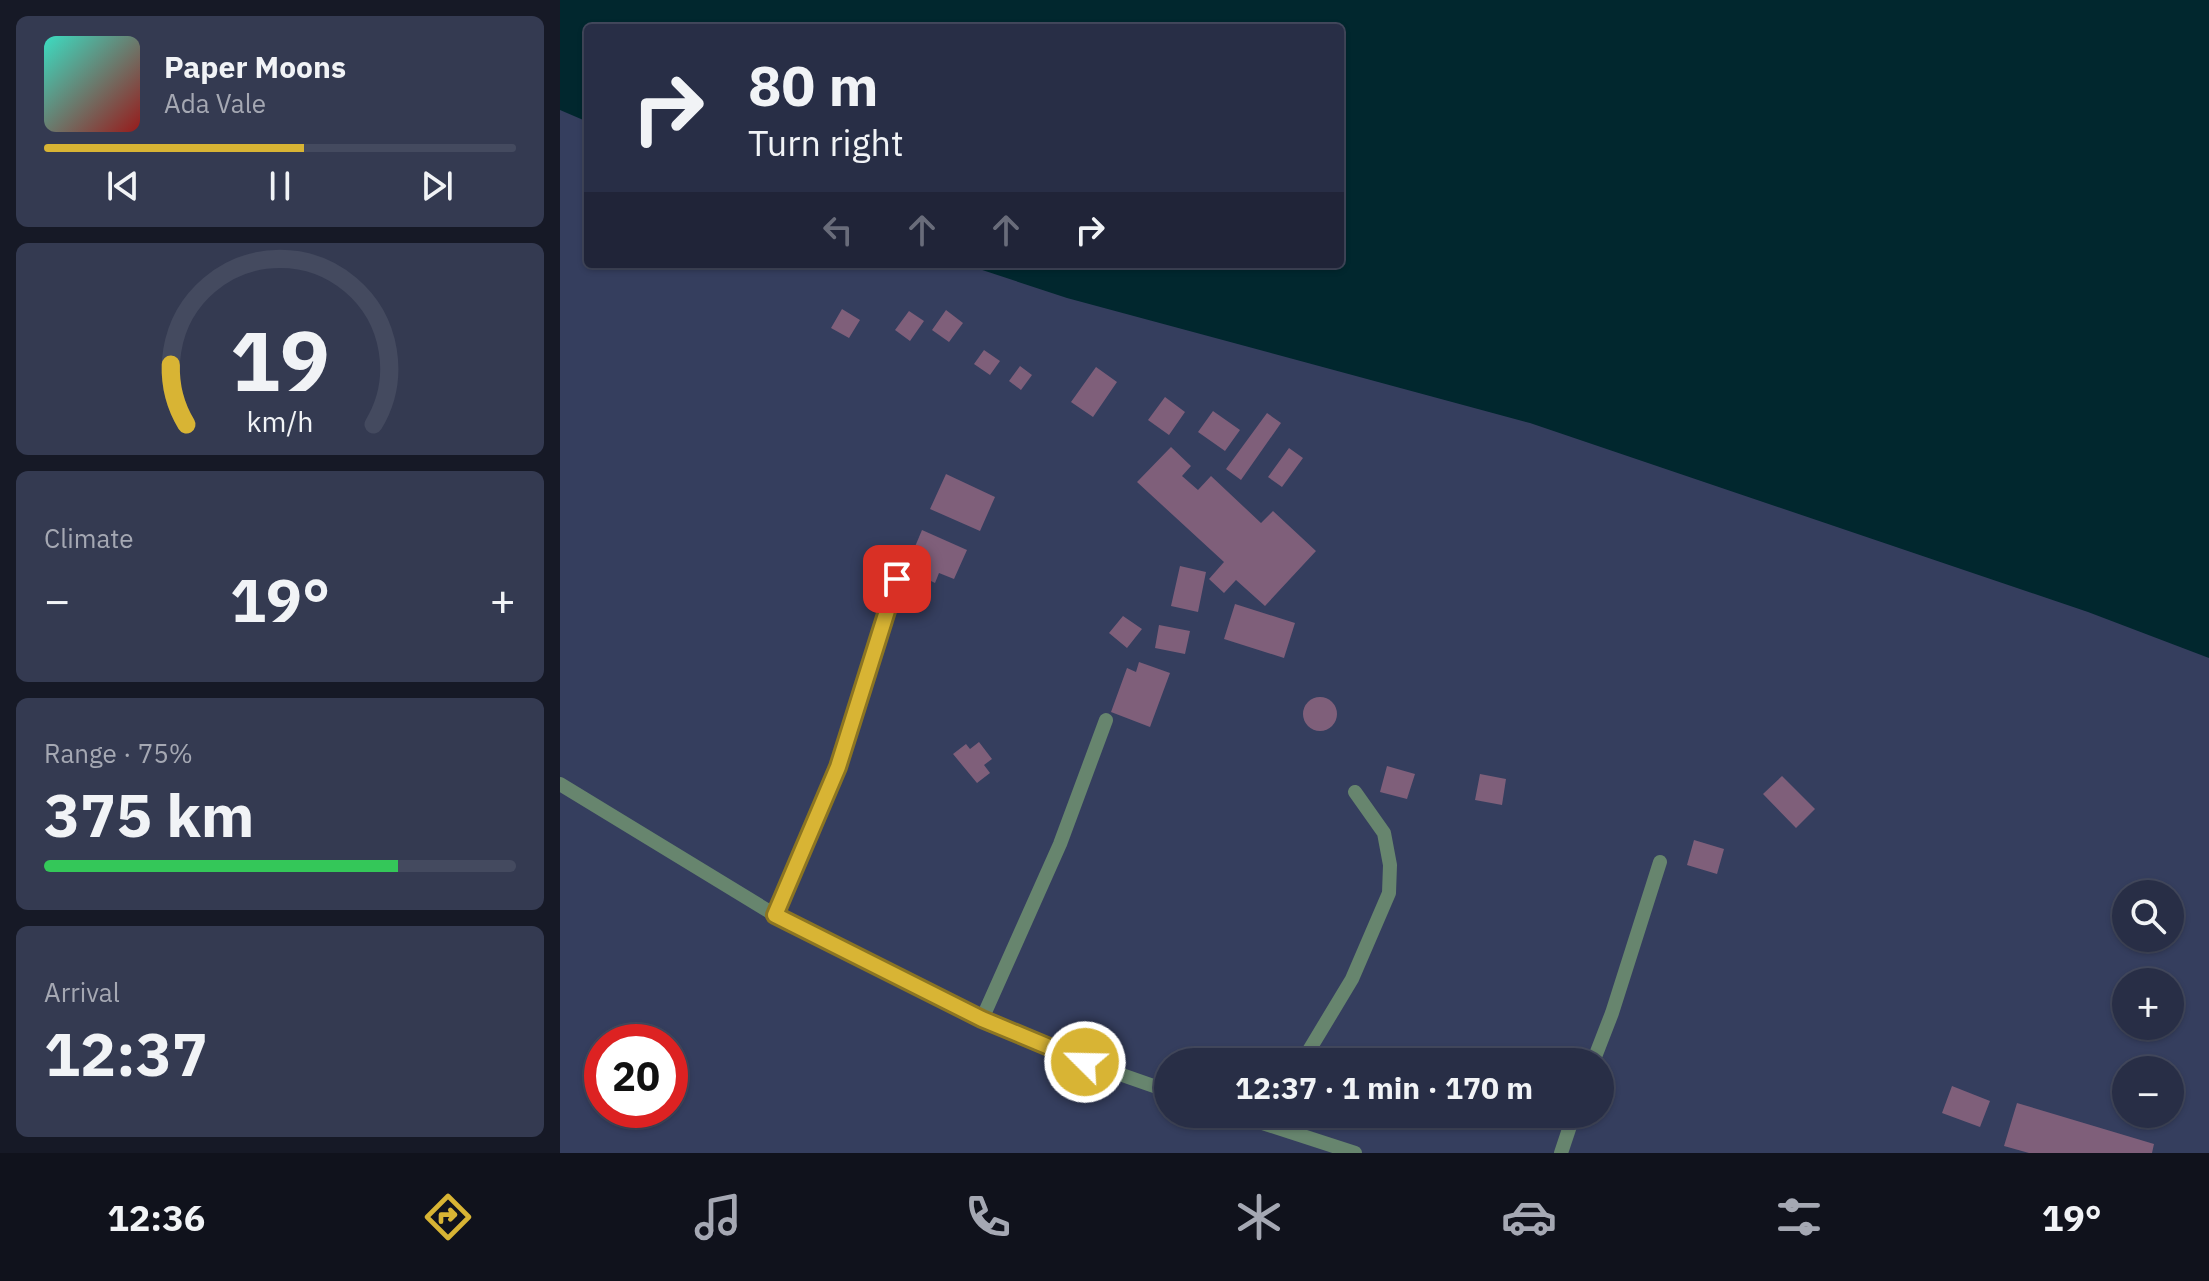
<!DOCTYPE html>
<meta charset="utf-8">
<style>
body{margin:0;font-family:"IBM Plex Sans",sans-serif;background:#343a51;color:#f1f3f6;height:100vh;display:flex;flex-direction:column;font-size:30px;white-space:nowrap}
*{box-sizing:border-box;margin:0}
p{font-size:26px;color:#a5a8b3}
.icon{flex:none;width:44px;height:44px;fill:none;stroke:currentColor;stroke-width:2;stroke-linecap:round;stroke-linejoin:round}
.map{position:relative;flex:1;overflow:hidden}
.sheet{display:flex;flex-direction:column;gap:16px;padding:16px;background:#161926;width:560px}
.sheet>*{flex:none}
.guide{position:absolute;left:24px;top:24px;width:760px;height:244px;border-radius:8px;box-shadow:0 2px 6px #0004,0 0 0 2px #444a5f;background:#282e46;color:#f1f3f6;overflow:hidden}
.fabs{position:absolute;left:1552px;top:880px;display:grid;gap:16px}
.fabs a{display:grid;place-items:center;width:72px;height:72px;border-radius:50%;background:#282e46;box-shadow:0 2px 6px #0004,0 0 0 2px #444a5f;font-size:40px}
.speed{position:absolute;left:24px;top:1024px;display:flex;gap:16px;font-size:40px;font-weight:700;text-align:center}
.speed>*{display:grid;place-content:center;width:104px;height:104px;border-radius:50%;background:#282e46;box-shadow:0 2px 6px #0004,0 0 0 2px #444a5f;line-height:1}
.speed .limit{border:12px solid #d22;background:#fff;color:#111}
.pin{position:absolute;display:grid;place-items:center;width:68px;height:68px;color:#fff;margin:-34px;border-radius:16px;box-shadow:0 4px 12px #0006}
.me{position:absolute;width:88px;margin:-44px;rotate:293deg;stroke-linejoin:round;filter:drop-shadow(0 0 6px #0008)}
.turn{display:flex;align-items:center;gap:28px;height:168px;padding:0 32px;font-size:36px}
.turn .icon{width:104px;height:104px;stroke-width:2.5}
.turn b{display:block;font-size:56px;line-height:68px}
.lanes{display:flex;align-items:center;height:76px;padding:0 32px;background:#0003;justify-content:center;gap:40px;direction:ltr}
.lanes .off{opacity:.35}
.big{font-size:60px;font-weight:700;line-height:1.1}
.sheet .tile{flex:1;display:flex;flex-direction:column;justify-content:center;gap:12px;min-width:0;padding:0 28px;border-radius:12px;background:#343a51}
.sheet .dial{align-items:center;gap:0}
.dial svg{height:208px;overflow:visible;fill:none;stroke:#444a5f;stroke-width:7;stroke-linecap:round;text-anchor:middle}
.dial text{fill:#f1f3f6;stroke:none}
.song{display:flex;align-items:center;gap:24px}
.cover{width:96px;height:96px;border-radius:12px;background:linear-gradient(135deg,hsl(170 70% 55%),hsl(0 70% 35%))}
.played{height:8px;border-radius:4px;background:linear-gradient(90deg,#d8b434 55%,#444a5f 55%)}
.keys{display:flex;justify-content:space-around;direction:ltr}
.heat{display:flex;justify-content:space-between;align-items:center;font-size:44px;direction:ltr}
.charge{height:12px;border-radius:6px;background:linear-gradient(90deg,#34c759 75%,#444a5f 0)}
.trip{position:absolute;left:594px;top:1048px;width:460px;height:80px;border-radius:40px;background:#282e46;box-shadow:0 2px 6px #0004,0 0 0 2px #444a5f;font-weight:700;line-height:80px;text-align:center}
.menu{display:flex;height:128px;justify-content:space-around;align-items:center;background:#10121c;color:#a5a8b3}
.menu .icon{width:56px;height:56px}
.menu .current{color:#d8b434}
.menu b{font-size:36px;color:#f1f3f6}
main{display:flex;flex:1;min-height:0}
.map>svg:first-child{display:block}
.water{fill:#01272e}
.building{fill:#7f5f7a}
.lines{fill:none;stroke-linecap:round;stroke-linejoin:round}
.service{stroke:#67856e;stroke-width:14}
.route-casing{stroke:#8c7522;stroke-width:20}
.route{stroke:#d8b434;stroke-width:14}
</style>
<main>
<section class="sheet">
<div class="tile">
<div class="song"><i class="cover"></i><div><b>Paper Moons</b><p>Ada Vale</p></div></div>
<div class="played"></div>
<div class="keys"><svg class="icon" aria-label="previous" viewBox="0 0 24 24"><path d="M18 5L8 12l10 7zM5 5v14"/></svg><svg class="icon" aria-label="pause" viewBox="0 0 24 24"><path d="M8 5v14M16 5v14"/></svg><svg class="icon" aria-label="next" viewBox="0 0 24 24"><path d="M6 5l10 7-10 7zM19 5v14"/></svg></div>
</div>
<div class="tile dial"><svg viewBox="0 0 100 80">
<path d="M14 69A42 42 0 1 1 86 69"/>
<path d="M14 69A42 42 0 0 1 8 46" stroke="#d8b434"/>
<text x="50" y="56" font-size="32" font-weight="700">19</text>
<text x="50" y="72" font-size="11">km/h</text>
</svg></div>
<div class="tile"><p>Climate</p>
<div class="heat"><a>−</a><b class="big">19°</b><a>+</a></div>
</div>
<div class="tile"><p>Range · 75%</p><b class="big">375 km</b><div class="charge"></div></div>
<div class="tile"><p>Arrival</p><b class="big">12:37</b></div>
</section>
<div class="map">
<svg width="1649" height="1153" viewBox="0 0 1649 1153">
<rect width="100%" height="100%" fill="#353e5e"/>
<path class="water" d="M0,0H1649V658L1528,612L970,423L507,298L404,264H780V28H28V122L0,110Z"/>
<path class="building" d="M282,309L300,320L289,338L271,328Z
M386,310L403,323L389,342L372,330Z
M349,311L364,321L350,341L335,330Z
M424,350L440,361L430,375L414,364Z
M460,366L472,375L461,390L449,381Z
M536,367L557,382L533,417L511,402Z
M605,397L625,412L609,435L588,420Z
M653,411L680,430L665,451L638,432Z
M707,413L721,423L681,480L666,469Z
M611,447L631,466L622,476L638,490L651,476L701,523L713,511L756,551L705,606L676,580L664,593L649,579L664,562L577,482Z
M729,448L743,458L722,487L708,477Z
M386,474L435,497L420,531L370,509Z
M362,530L407,550L394,579L379,573L375,583L361,576L364,569L349,561Z
M620,566L646,572L638,612L611,606Z
M675,604L735,623L724,658L664,639Z
M563,616L582,629L567,648L549,633Z
M599,625L630,631L625,654L595,648Z
M579,662L610,673L590,727L551,712L567,668L576,672Z
M743 714a17 17 0 1 1 34 0a17 17 0 1 1-34 0Z
M419,742L432,759L424,765L430,773L417,783L393,754L406,744L410,749Z
M827,766L855,774L847,799L820,792Z
M920,774L946,779L942,805L915,800Z
M1222,776L1255,809L1236,828L1203,794Z
M1134,840L1164,849L1157,874L1127,865Z
M1392,1086L1430,1101L1420,1127L1382,1113Z
M1457,1103L1594,1144L1592,1153H1469L1444,1146Z"/>
<g class="lines">
<path class="service" d="M0,784L215,915L422,1019L525,1062L608,1091
M215,915L278,767L337,579
M422,1019L500,844L546,720
M742,1062L792,979L829,893L830,865L824,833L795,792
M1033,1062L1052,1013L1100,862
M675,1114L795,1153
M1001,1153L1014,1114"/>
</g>
<g class="lines">
<defs>
<path id="route" d="M337,579L278,767L215,915L422,1019L525,1062"/>
</defs>
<use href="#route" class="route-casing"/>
<use href="#route" class="route"/>
</g>
</svg>
<div class="fabs">
<a><svg class="icon" aria-label="search" viewBox="0 0 24 24"><circle cx="10" cy="10" r="6"/><path d="M15 15l6 6"/></svg></a>
<a>+</a>
<a>−</a>
</div>
<div class="speed"><div class="limit">20</div></div>
<div class="pin" style="left:337px;top:579px;background:#d93025"><svg class="icon" aria-label="arrive" viewBox="0 0 24 24"><path d="M6 21V4h12l-3 4 3 4H6"/></svg></div>
<svg class="me" style="left:525px;top:1062px" viewBox="-20 -20 40 40"><circle r="17" fill="#d8b434" stroke="#fff" stroke-width="3"/><path d="M0-11L8 9 0 5-8 9z" fill="#fff"/></svg>
<div class="trip">12:37 · 1 min · 170 m</div>
<div class="guide">
<div class="turn"><svg class="icon" aria-label="right" viewBox="0 0 24 24"><path d="M7 20v-9h11M14 6l5 5-5 5"/></svg><div><b>80 m</b>Turn right</div></div>
<div class="lanes"><svg class="icon off" aria-label="left" viewBox="0 0 24 24"><path d="M17 20v-9H6M10 6l-5 5 5 5"/></svg><svg class="icon off" aria-label="ahead" viewBox="0 0 24 24"><path d="M12 20V5M6 11l6-6 6 6"/></svg><svg class="icon off" aria-label="ahead" viewBox="0 0 24 24"><path d="M12 20V5M6 11l6-6 6 6"/></svg><svg class="icon" aria-label="right" viewBox="0 0 24 24"><path d="M7 20v-9h11M14 6l5 5-5 5"/></svg></div>
</div>
</div>
</main>
<nav class="menu">
<b>12:36</b>
<svg class="icon current" aria-label="directions" viewBox="0 0 24 24"><path d="M12 3l9 9-9 9-9-9zM9 14v-3h6M13 9l2 2-2 2"/></svg>
<svg class="icon" aria-label="music" viewBox="0 0 24 24"><path d="M9 18V5l10-2v13"/><circle cx="6" cy="18" r="3"/><circle cx="16" cy="16" r="3"/></svg>
<svg class="icon" aria-label="phone" viewBox="0 0 24 24"><path d="M5 4h4l2 5-3 2q2 4 5 5l2-3 5 2v4C11 20 4 13 5 4z"/></svg>
<svg class="icon" aria-label="climate" viewBox="0 0 24 24"><path d="M12 3v18M4 7l16 10M4 17L20 7"/></svg>
<svg class="icon" aria-label="car" viewBox="0 0 24 24"><path d="M5 17H2v-5l4-1 3-4h7l3 4 3 1v5h-3M9 17h6M6 11h13"/><circle cx="7" cy="17" r="2"/><circle cx="17" cy="17" r="2"/></svg>
<svg class="icon" aria-label="filters" viewBox="0 0 24 24"><path d="M4 7h16M4 17h16"/><circle cx="9" cy="7" r="2"/><circle cx="15" cy="17" r="2"/></svg>
<b>19°</b>
</nav>
